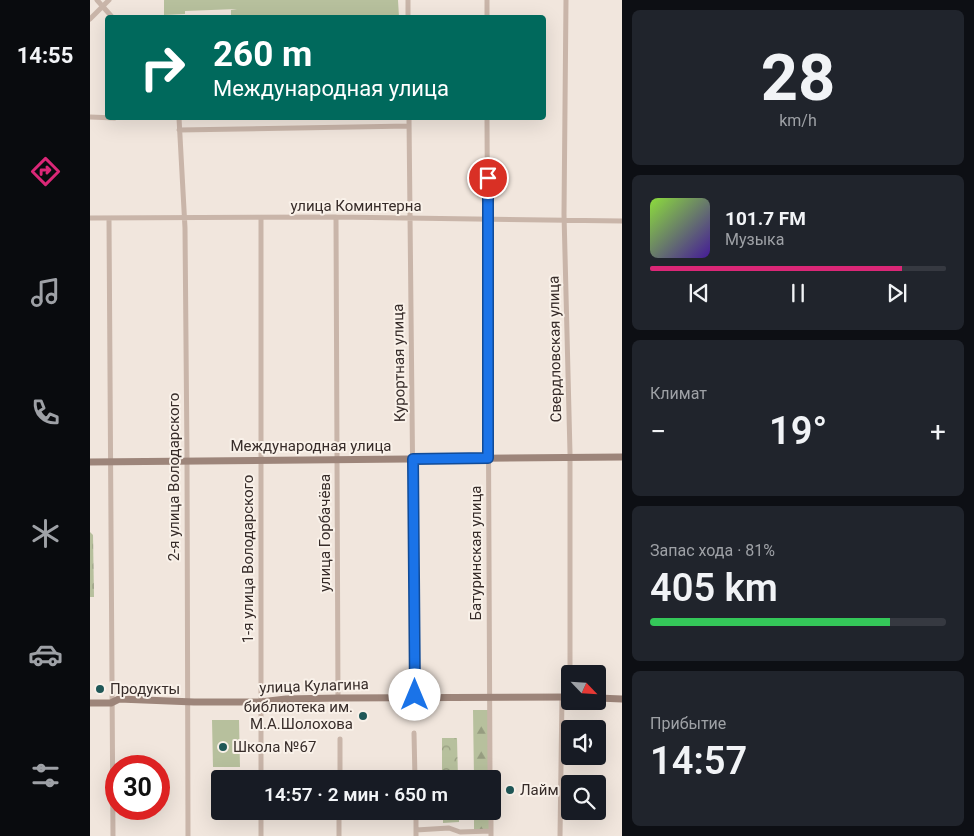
<!DOCTYPE html>
<html lang="ru">
<meta charset="utf-8">
<style>
body{margin:0;font-family:Roboto,sans-serif;background:#20242c;color:#f1f3f6;height:100vh;display:flex;flex-direction:column;font-size:19px;white-space:nowrap}
*{box-sizing:border-box;margin:0}
p{font-size:16px;color:#9ea1a6}
.icon{flex:none;width:28px;height:28px;fill:none;stroke:currentColor;stroke-width:2;stroke-linecap:round;stroke-linejoin:round}
.map{position:relative;flex:1;overflow:hidden}
.side{display:flex;flex-direction:column;gap:10px;padding:10px;background:#0d0f14;width:352px}
.side>*{flex:none}
.banner{position:absolute;left:15px;top:15px;width:441px;height:105px;border-radius:5px;box-shadow:0 5px 20px #0002;background:#00695c;color:#fff;overflow:hidden}
.needle{width:32px;rotate:115deg}
.fabs{position:absolute;left:471px;top:665px;display:grid;gap:10px}
.fabs a{display:grid;place-items:center;width:45px;height:45px;border-radius:5px;background:#171b24;box-shadow:0 5px 20px #0002;font-size:25px}
.speed{position:absolute;left:15px;top:755px;display:flex;gap:10px;font-size:25px;font-weight:700;text-align:center}
.speed>*{display:grid;place-content:center;width:65px;height:65px;border-radius:50%;background:#171b24;box-shadow:0 5px 20px #0002;line-height:1}
.speed .limit{border:8px solid #d22;background:#fff;color:#111}
.pin{position:absolute;display:grid;place-items:center;width:42px;height:42px;color:#fff;margin:-21px;border:2px solid #fff;border-radius:50%;box-shadow:0 1px 5px #0007}
.me{position:absolute;width:55px;margin:-28px;rotate:0deg;stroke-linejoin:round;filter:drop-shadow(0 0 4px #0008)}
.turn{display:flex;align-items:center;gap:18px;height:105px;padding:0 25px;font-size:22px}
.turn .icon{width:65px;height:65px;stroke-width:2.5}
.turn b{display:block;font-size:35px;line-height:42px}
.big{font-size:38px;font-weight:600;line-height:1.1}
.side .tile{flex:1;display:flex;flex-direction:column;justify-content:center;gap:8px;min-width:0;padding:0 18px;border-radius:8px;background:#20242c}
.side .dial{align-items:center;gap:0}
.dial b{font-size:65px;line-height:1}
.song{display:flex;align-items:center;gap:15px}
.cover{width:60px;height:60px;border-radius:8px;background:linear-gradient(135deg,hsl(90 70% 55%),hsl(260 70% 35%))}
.played{height:5px;border-radius:2px;background:linear-gradient(90deg,#db2777 85%,#363941 85%)}
.keys{display:flex;justify-content:space-around;direction:ltr}
.heat{display:flex;justify-content:space-between;align-items:center;font-size:28px;direction:ltr}
.charge{height:8px;border-radius:4px;background:linear-gradient(90deg,#34c759 81%,#363941 0)}
.trip{position:absolute;left:121px;top:770px;width:290px;height:50px;border-radius:5px;background:#171b24;box-shadow:0 5px 20px #0002;font-weight:600;line-height:50px;text-align:center}
main{display:flex;flex:1;min-height:0}
.dock{display:flex;flex-direction:column;width:90px;justify-content:space-around;align-items:center;background:#090b0e;color:#9ea1a6}
.dock .icon{width:35px;height:35px}
.dock .selected{color:#db2777}
.dock b{font-size:22px;color:#f1f3f6}
.map>svg:first-child{display:block}
.green{fill:#b7c09d}
.forest{fill:url(#forest-firs)}
.cemetery{fill:url(#cemetery-stones)}
.park{fill:url(#park-crowns)}
.lines{fill:none;stroke-linecap:round;stroke-linejoin:round}
.street{stroke:#c9b5a9;stroke-width:5}
.secondary{stroke:#9d857a;stroke-width:7}
.route-casing{stroke:#114b97;stroke-width:12}
.route{stroke:#1a73e8;stroke-width:9}
.poi-dot{fill:#1f5757;stroke:#f9f1e9;stroke-width:2}
.labels{text-anchor:middle;dominant-baseline:central;stroke-width:4;stroke-linejoin:round;paint-order:stroke}
.street-label{font-size:15px;fill:#372c29;stroke:#f9f1e9}
.poi-label{font-size:15px;fill:#372c29;stroke:#f9f1e9;text-anchor:start}
</style>
<main>
<nav class="dock">
<b>14:55</b>
<svg class="icon selected" aria-label="directions" viewBox="0 0 24 24"><path d="M12 3l9 9-9 9-9-9zM9 14v-3h6M13 9l2 2-2 2"/></svg>
<svg class="icon" aria-label="music" viewBox="0 0 24 24"><path d="M9 18V5l10-2v13"/><circle cx="6" cy="18" r="3"/><circle cx="16" cy="16" r="3"/></svg>
<svg class="icon" aria-label="phone" viewBox="0 0 24 24"><path d="M5 4h4l2 5-3 2q2 4 5 5l2-3 5 2v4C11 20 4 13 5 4z"/></svg>
<svg class="icon" aria-label="climate" viewBox="0 0 24 24"><path d="M12 3v18M4 7l16 10M4 17L20 7"/></svg>
<svg class="icon" aria-label="car" viewBox="0 0 24 24"><path d="M5 17H2v-5l4-1 3-4h7l3 4 3 1v5h-3M9 17h6M6 11h13"/><circle cx="7" cy="17" r="2"/><circle cx="17" cy="17" r="2"/></svg>
<svg class="icon" aria-label="filters" viewBox="0 0 24 24"><path d="M4 7h16M4 17h16"/><circle cx="9" cy="7" r="2"/><circle cx="15" cy="17" r="2"/></svg>
</nav>
<div class="map">
<svg width="532" height="836" viewBox="0 0 532 836">
<defs>
<pattern id="forest-firs" width="22" height="20" patternUnits="userSpaceOnUse" patternTransform="scale(1.25)"><rect width="22" height="20" fill="#b7c09d"/><path d="M5 1l3.5 6h-7zM16 11l3.5 6h-7z" fill="#969c80"/></pattern>
<pattern id="cemetery-stones" width="16" height="16" patternUnits="userSpaceOnUse" patternTransform="scale(1.25)"><rect width="16" height="16" fill="#b7c09d"/><path d="M2 7V4a2 2 0 0 1 4 0v3zM10 15v-3a2 2 0 0 1 4 0v3z" fill="#969c80"/></pattern>
<pattern id="park-crowns" width="20" height="18" patternUnits="userSpaceOnUse" patternTransform="scale(1.25)"><rect width="20" height="18" fill="#b7c09d"/><path d="M2 6a3 3 0 1 1 6 0M12 15a3 3 0 1 1 6 0" fill="none" stroke="#969c80"/></pattern>
</defs>
<rect width="100%" height="100%" fill="#f1e6dd"/>
<path class="green" d="M74,0H308L309,17H141V10L147,9L95,11V14L74,15Z
M149,720L150,767H123L122,720Z"/>
<path class="forest" d="M383,710H398L399,779H384Z
M384,811H400V830H384Z"/>
<path class="cemetery" d="M0,532L3,535L4,597H0Z"/>
<path class="park" d="M352,738H367L368,779H352Z
M353,811H369V822L353,823Z"/>
<g class="lines">
<path class="street" d="M7,0L23,18
M318,0V18
M397,0V18
M476,0L474,214L480,453V697
M0,19L19,0
M0,117L25,118
M89,118L95,228L97,456L98,836
M319,118L325,698
M397,118L400,779
M89,130L319,126
M246,217L248,698
M0,218L246,217L532,221
M171,218V779
M19,219L23,836
M324,733L325,779
M250,779V739
M171,811V836
M326,811V836
M401,811V836
M326,830L359,828L370,832L401,831
M249,836V811
M470,836L472,697"/>
<path class="secondary" d="M0,462L532,457
M508,698L532,699
M0,703H21L29,699L104,702H170L196,699L248,698L480,697"/>
</g>
<g class="lines">
<defs>
<path id="route" d="M325,695L323,459L398,458V178"/>
</defs>
<use href="#route" class="route-casing"/>
<use href="#route" class="route"/>
</g>
<g class="poi-dot">
<circle cx="10" cy="689" r="5"/>
<circle cx="273" cy="716" r="5"/>
<circle cx="133" cy="747" r="5"/>
<circle cx="420" cy="790" r="5"/>
</g>
<g class="labels">
<g class="street-label">
<text x="266" y="206">улица Коминтерна</text>
<text transform="translate(465 349) rotate(-91)">Свердловская улица</text>
<text transform="translate(309 363) rotate(-91)">Курортная улица</text>
<text x="221" y="446">Международная улица</text>
<text transform="translate(84 477) rotate(-90)">2-я улица Володарского</text>
<text transform="translate(235 533) rotate(-90)">улица Горбачёва</text>
<text transform="translate(386 553) rotate(-90)">Батуринская улица</text>
<text transform="translate(158 559) rotate(-90)">1-я улица Володарского</text>
<text transform="translate(224 686) rotate(-2)">улица Кулагина</text>
</g>
<g class="poi-label">
<text x="20" y="689">Продукты</text>
<text x="263" y="707" text-anchor="end">библиотека им.<tspan x="263" dy="17">М.А.Шолохова</tspan></text>
<text x="143" y="747">Школа №67</text>
<text x="430" y="790">Лайм</text>
</g>
</g>
</svg>
<div class="fabs">
<a><svg class="needle" viewBox="-14 -14 28 28"><path d="M0-13l5 13h-10z" fill="#e53935"/><path d="M0 13l5-13h-10z" fill="#9ea1a6"/></svg></a>
<a><svg class="icon" aria-label="sound" viewBox="0 0 24 24"><path d="M4 9h4l5-4v14l-5-4H4zM17 9q2 3 0 6"/></svg></a>
<a><svg class="icon" aria-label="search" viewBox="0 0 24 24"><circle cx="10" cy="10" r="6"/><path d="M15 15l6 6"/></svg></a>
</div>
<div class="speed"><div class="limit">30</div></div>
<div class="pin" style="left:398px;top:178px;background:#d93025"><svg class="icon" aria-label="arrive" viewBox="0 0 24 24"><path d="M6 21V4h12l-3 4 3 4H6"/></svg></div>
<svg class="me" style="left:325px;top:695px" viewBox="-20 -20 40 40"><circle r="19" fill="#fff"/><path d="M0-13L10 11 0 6-10 11z" fill="#1a73e8"/></svg>
<div class="trip">14:57 · 2 мин · 650 m</div>
<div class="banner">
<div class="turn"><svg class="icon" aria-label="right" viewBox="0 0 24 24"><path d="M7 20v-9h11M14 6l5 5-5 5"/></svg><div><b>260 m</b>Международная улица</div></div>
</div>
</div>
<section class="side">
<div class="tile dial"><b>28</b><p>km/h</p></div>
<div class="tile">
<div class="song"><i class="cover"></i><div><b>101.7 FM</b><p>Музыка</p></div></div>
<div class="played"></div>
<div class="keys"><svg class="icon" aria-label="previous" viewBox="0 0 24 24"><path d="M18 5L8 12l10 7zM5 5v14"/></svg><svg class="icon" aria-label="pause" viewBox="0 0 24 24"><path d="M8 5v14M16 5v14"/></svg><svg class="icon" aria-label="next" viewBox="0 0 24 24"><path d="M6 5l10 7-10 7zM19 5v14"/></svg></div>
</div>
<div class="tile"><p>Климат</p>
<div class="heat"><a>−</a><b class="big">19°</b><a>+</a></div>
</div>
<div class="tile"><p>Запас хода · 81%</p><b class="big">405 km</b><div class="charge"></div></div>
<div class="tile"><p>Прибытие</p><b class="big">14:57</b></div>
</section>
</main>
